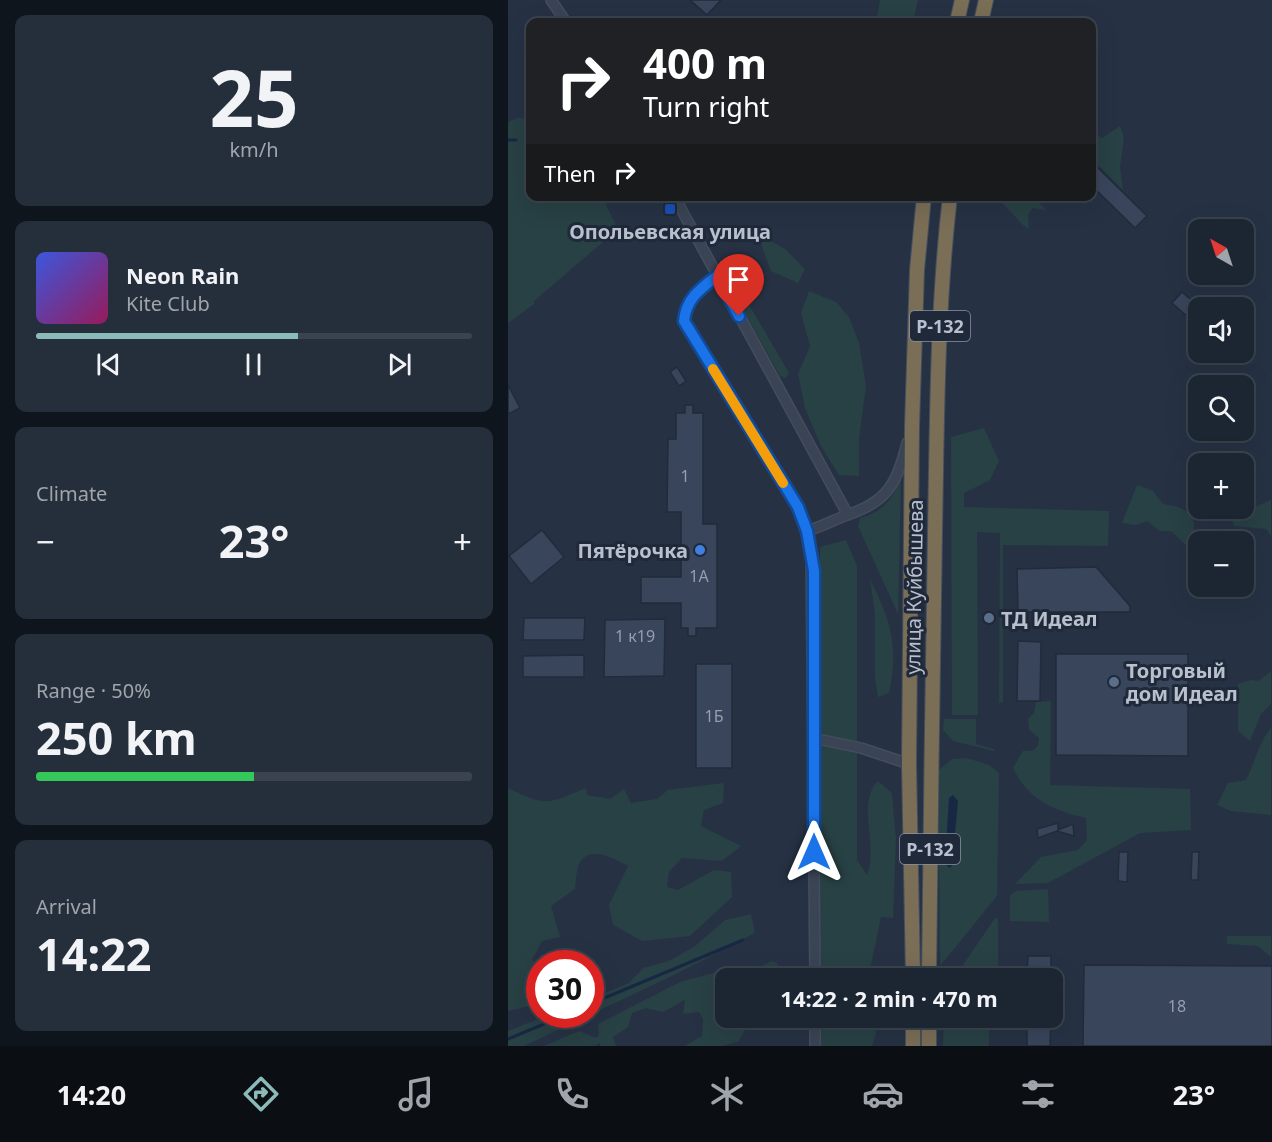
<!DOCTYPE html>
<meta charset="utf-8">
<style>
body{margin:0;font-family:"Noto Sans",sans-serif;background:#252e3b;color:#f1f3f6;height:100vh;display:flex;flex-direction:column;font-size:22px;white-space:nowrap}
*{box-sizing:border-box;margin:0}
p{font-size:20px;color:#a0a5ac}
.icon{flex:none;width:33px;height:33px;fill:none;stroke:currentColor;stroke-width:2;stroke-linecap:round;stroke-linejoin:round}
.map{position:relative;flex:1;overflow:hidden}
.panel{display:flex;flex-direction:column;gap:15px;padding:15px;background:#0f151c;width:508px}
.panel>*{flex:none}
.hud{position:absolute;left:18px;top:18px;width:570px;height:183px;border-radius:12px;box-shadow:0 6px 24px #0002,0 0 0 2px #3a434e;background:#202124;color:#fff;overflow:hidden}
.needle{width:39px;rotate:321deg}
.controls{position:absolute;left:680px;top:219px;display:grid;gap:12px}
.controls a{display:grid;place-items:center;width:66px;height:66px;border-radius:12px;background:#1c2633;box-shadow:0 6px 24px #0002,0 0 0 2px #3a434e;font-size:30px}
.speed{position:absolute;left:18px;top:950px;display:flex;gap:12px;font-size:30px;font-weight:700;text-align:center}
.speed>*{display:grid;place-content:center;width:78px;height:78px;border-radius:50%;background:#1c2633;box-shadow:0 6px 24px #0002,0 0 0 2px #3a434e;line-height:1}
.speed .limit{border:9px solid #d22;background:#fff;color:#111}
.pin{position:absolute;display:grid;place-items:center;width:51px;height:51px;color:#fff;margin:-62px -26px;border-radius:50% 50% 50% 0;rotate:-45deg;box-shadow:0 0 6px #0007}
.pin .icon{rotate:45deg}
.me{position:absolute;width:66px;margin:-33px;rotate:0deg;stroke-linejoin:round;filter:drop-shadow(0 0 4px #0008)}
.turn{display:flex;align-items:center;gap:21px;height:126px;padding:0 18px;font-size:27px}
.turn .icon{width:78px;height:78px;stroke-width:2.5}
.turn b{display:block;font-size:42px;line-height:51px}
.then{display:flex;align-items:center;height:57px;padding:0 18px;background:#0003;gap:12px;font-size:22px}
.big{font-size:45px;font-weight:700;line-height:1.1}
.panel .widget{flex:1;display:flex;flex-direction:column;justify-content:center;gap:9px;min-width:0;padding:0 21px;border-radius:12px;background:#252e3b}
.panel .dial{align-items:center;gap:0}
.dial b{font-size:78px;line-height:1}
.song{display:flex;align-items:center;gap:18px}
.cover{width:72px;height:72px;border-radius:9px;background:linear-gradient(135deg,hsl(230 70% 55%),hsl(330 70% 35%))}
.played{height:6px;border-radius:3px;background:linear-gradient(90deg,#8bbbb9 60%,#3a434e 60%)}
.keys{display:flex;justify-content:space-around;direction:ltr}
.heat{display:flex;justify-content:space-between;align-items:center;font-size:33px;direction:ltr}
.charge{height:9px;border-radius:4px;background:linear-gradient(90deg,#34c759 50%,#3a434e 0)}
.trip{position:absolute;left:207px;top:968px;width:348px;height:60px;border-radius:12px;background:#1c2633;box-shadow:0 6px 24px #0002,0 0 0 2px #3a434e;font-weight:700;line-height:60px;text-align:center}
.tab-bar{display:flex;height:96px;justify-content:space-around;align-items:center;background:#0b0f14;color:#a0a5ac}
.tab-bar .icon{width:42px;height:42px}
.tab-bar .selected{color:#8bbbb9}
.tab-bar b{font-size:27px;color:#f1f3f6}
main{display:flex;flex:1;min-height:0}
.map>svg:first-child{display:block}
.green{fill:#284145}
.water{fill:#182844}
.lines{fill:none;stroke-linecap:round;stroke-linejoin:round}
.stream{stroke:#182844;stroke-width:3}
.building{fill:#38455b;stroke:#212b3b;stroke-width:1.5}
.minor-casing{stroke:#444d5d;stroke-width:12}
.highway-casing{stroke:#454f5e;stroke-width:16}
.minor{stroke:#3a4454;stroke-width:9}
.highway{stroke:#7a6e57;stroke-width:14}
.route-casing{stroke:#114b97;stroke-width:15}
.route{stroke:#1a73e8;stroke-width:10}
.slow{stroke:#f59e0b;stroke-width:10}
.transit-dot{fill:#1a4fb4;stroke:#1f2939;stroke-width:2}
.shop-dot{fill:#3f7fe0;stroke:#1f2939;stroke-width:2}
.service-dot{fill:#5c6f8a;stroke:#1f2939;stroke-width:2}
.labels{text-anchor:middle;dominant-baseline:central;stroke-width:6;stroke-linejoin:round;paint-order:stroke}
.number-label{font-size:16px;fill:#969eaf}
.shield{fill:#1f2939;stroke:#8a92a1;stroke-width:1.5}
.shield-label{font-size:18px;font-weight:bold;fill:#b8bfcd}
.poi-label{font-size:20px;font-weight:bold;fill:#b8bfcd;stroke:#1f2939;text-anchor:start}
.street-label{font-size:20px;fill:#b8bfcd;stroke:#1f2939}
</style>
<main>
<section class="panel">
<div class="widget dial"><b>25</b><p>km/h</p></div>
<div class="widget">
<div class="song"><i class="cover"></i><div><b>Neon Rain</b><p>Kite Club</p></div></div>
<div class="played"></div>
<div class="keys"><svg class="icon" aria-label="previous" viewBox="0 0 24 24"><path d="M18 5L8 12l10 7zM5 5v14"/></svg><svg class="icon" aria-label="pause" viewBox="0 0 24 24"><path d="M8 5v14M16 5v14"/></svg><svg class="icon" aria-label="next" viewBox="0 0 24 24"><path d="M6 5l10 7-10 7zM19 5v14"/></svg></div>
</div>
<div class="widget"><p>Climate</p>
<div class="heat"><a>−</a><b class="big">23°</b><a>+</a></div>
</div>
<div class="widget"><p>Range · 50%</p><b class="big">250 km</b><div class="charge"></div></div>
<div class="widget"><p>Arrival</p><b class="big">14:22</b></div>
</section>
<div class="map">
<svg width="764" height="1046" viewBox="0 0 764 1046">
<rect width="100%" height="100%" fill="#263244"/>
<path class="green" d="M372,0H410L405,22H368Z
M10,118L22,119V196L94,197L110,229L26,301V304L0,323V122Z
M612,126L616,138L612,167L615,190L584,159V132L594,138Z
M497,197H526L538,210L525,208L520,214L521,229C510,223 503,210 493,202Z
M249,233L277,249L297,269L290,283L263,271Z
M301,291L328,302L341,317L351,343L358,386L351,439V476L331,475L313,446L297,408L290,374L302,346L293,313Z
M236,296L281,373L278,378L272,376L233,306Z
M476,428L491,461L482,480L456,493V507L601,511L600,546L495,545V702L491,703L492,533L469,532L470,715H444L443,437Z
M393,477L390,614L350,526L352,518C374,513 386,498 393,477Z
M629,485L645,491L655,504L671,507L685,515L687,542L683,550L663,531H652L639,521L628,525L614,523Z
M763,500V536L758,529L726,526L722,509L747,507Z
M338,540L349,566V860L359,875C371,847 348,802 370,781L384,793L388,840L385,918L373,917L362,970L363,978H310L308,870L312,547Z
M362,579C383,622 391,645 381,693L370,697L367,677V614Z
M763,671V704L753,714L742,741L730,731V684L743,680L750,681Z
M543,701L542,785L682,789L683,830L632,833L540,883L507,884L533,857L570,850L579,840L578,818C546,811 520,800 505,768L515,751H524L530,746L531,738L521,730L520,719L526,713L528,702Z
M436,719H468V744L486,749V751L445,741L435,730Z
M763,728V815L723,811L709,805L720,783L738,780C747,763 750,743 763,728Z
M459,758L481,765L491,773L489,896L432,966L430,771L444,759Z
M216,783L215,803L196,810L193,826L233,846L214,861L174,858L161,872L159,887L170,890L206,870L223,872L224,897L182,936L134,941L105,925L101,905L120,866C107,859 81,844 71,864C68,870 68,882 67,889L43,906L52,937L34,941L24,960L31,963V999L21,1006L0,1011V788C39,807 39,804 78,788L79,795L102,799L116,789L123,803L149,799L160,790Z
M540,889L541,922L502,921V895L508,891Z
M243,914L247,933L164,976L16,1046H0V1031L43,1014H82L83,999L121,983L135,968L161,961L186,947L217,920Z
M487,918L490,919V978H446Z
M719,936H763V957L750,946L719,944Z
M264,961L269,963L274,978H246L248,969Z
M209,972H221L230,978H218V1017H239L237,1030L231,1041L215,1046H177L194,1036L195,1019L191,1012L175,1014L177,1000L155,1012L138,1008L124,1013L120,1027L105,1037L108,1046H92V1043L87,1046H36L71,1031L88,1038L91,1035L90,1024L172,982Z
M311,1017H365L368,1034L364,1046H311Z
M436,1017H481V1046H435Z"/>
<path class="water" d="M445,795L450,801L444,866L441,868L437,863L441,798Z"/>
<g class="lines">
<path class="stream" d="M0,140H8
M82,1004L235,940
M0,1039L60,1014"/>
</g>
<path class="building" d="M182,0H213L199,15Z
M584,162L639,216L627,228L584,186Z
M674,292L689,305L680,317L664,303Z
M169,367L178,381L171,386L162,372Z
M0,385L12,408L0,414Z
M177,405H185V413H195V524H209V628H188V636H180V628H173V603H133V577H173V512H159L160,439H168V413H177Z
M34,530L56,557L23,584L1,556Z
M588,567L622,606V612H510L509,569Z
M16,618H77L76,640H15Z
M157,619L156,676L96,677L97,620Z
M510,641L533,642L532,701H509Z
M548,654H680V756L548,755Z
M76,655V677H15V656Z
M188,664H224V768H188Z
M550,823V830L565,824L566,836L549,831L530,838L529,829Z
M611,852H620L619,882L610,881Z
M684,852H691L690,880H683Z
M520,956H543V978H519Z
M576,965L764,966V1046H575Z
M519,1017H543L542,1046H519Z"/>
<g class="lines">
<defs>
<path id="minor" d="M43,0L58,22
M166,196L340,515
M209,276C192,289 178,299 176,321L290,507L303,549L307,978
M299,531C313,527 326,520 339,515C379,502 389,484 399,443
M305,738L353,748L401,764
M307,1046V1017"/>
<path id="highway" d="M449,22L454,0
M473,22L478,0
M405,978L401,764L404,426L409,270L416,196
M421,978C422,829 425,681 427,532C429,421 429,308 442,196
M405,1046V1017
M421,1046V1017"/>
</defs>
<use href="#minor" class="minor-casing"/>
<use href="#highway" class="highway-casing"/>
<use href="#minor" class="minor"/>
<use href="#highway" class="highway"/>
</g>
<g class="lines">
<defs>
<path id="route" d="M231,316L209,276C192,289 178,299 176,321L290,507L299,531L306,571V852"/>
</defs>
<use href="#route" class="route-casing"/>
<use href="#route" class="route"/>
<path class="slow" d="M205,369L275,483"/>
</g>
<rect class="transit-dot" x="156" y="203" width="12" height="12" rx="3"/>
<circle class="shop-dot" cx="192" cy="550" r="6"/>
<g class="service-dot">
<circle cx="481" cy="618" r="6"/>
<circle cx="606" cy="682" r="6"/>
</g>
<g class="labels">
<g class="number-label">
<text x="177" y="476">1</text>
<text x="191" y="576">1А</text>
<text x="127" y="636">1 к19</text>
<text x="206" y="716">1Б</text>
<text x="669" y="1006">18</text>
</g>
<g class="shield">
<rect x="402" y="311" width="60" height="30" rx="4.5"/>
<rect x="392" y="834" width="60" height="30" rx="4.5"/>
</g>
<g class="shield-label">
<text x="432" y="326">Р-132</text>
<text x="422" y="849">Р-132</text>
</g>
<g class="poi-label">
<text x="162" y="231" text-anchor="middle">Опольевская улица</text>
<text x="180" y="550" text-anchor="end">Пятёрочка</text>
<text x="493" y="618">ТД Идеал</text>
<text x="618" y="670">Торговый<tspan x="618" dy="23">дом Идеал</tspan></text>
</g>
<g class="street-label">
<text transform="translate(406 587) rotate(-89)">улица Куйбышева</text>
</g>
</g>
</svg>
<div class="controls">
<a><svg class="needle" viewBox="-14 -14 28 28"><path d="M0-13l5 13h-10z" fill="#e53935"/><path d="M0 13l5-13h-10z" fill="#a0a5ac"/></svg></a>
<a><svg class="icon" aria-label="sound" viewBox="0 0 24 24"><path d="M4 9h4l5-4v14l-5-4H4zM17 9q2 3 0 6"/></svg></a>
<a><svg class="icon" aria-label="search" viewBox="0 0 24 24"><circle cx="10" cy="10" r="6"/><path d="M15 15l6 6"/></svg></a>
<a>+</a>
<a>−</a>
</div>
<div class="speed"><div class="limit">30</div></div>
<div class="pin" style="left:231px;top:316px;background:#d93025"><svg class="icon" aria-label="arrive" viewBox="0 0 24 24"><path d="M6 21V4h12l-3 4 3 4H6"/></svg></div>
<svg class="me" style="left:306px;top:852px" viewBox="-20 -20 40 40"><path d="M0-17L14 15 0 8-14 15z" fill="#1a73e8" stroke="#fff" stroke-width="4"/></svg>
<div class="trip">14:22 · 2 min · 470 m</div>
<div class="hud">
<div class="turn"><svg class="icon" aria-label="right" viewBox="0 0 24 24"><path d="M7 20v-9h11M14 6l5 5-5 5"/></svg><div><b>400 m</b>Turn right</div></div>
<div class="then">Then<svg class="icon" aria-label="right" viewBox="0 0 24 24"><path d="M7 20v-9h11M14 6l5 5-5 5"/></svg></div>
</div>
</div>
</main>
<nav class="tab-bar">
<b>14:20</b>
<svg class="icon selected" aria-label="directions" viewBox="0 0 24 24"><path d="M12 3l9 9-9 9-9-9zM9 14v-3h6M13 9l2 2-2 2"/></svg>
<svg class="icon" aria-label="music" viewBox="0 0 24 24"><path d="M9 18V5l10-2v13"/><circle cx="6" cy="18" r="3"/><circle cx="16" cy="16" r="3"/></svg>
<svg class="icon" aria-label="phone" viewBox="0 0 24 24"><path d="M5 4h4l2 5-3 2q2 4 5 5l2-3 5 2v4C11 20 4 13 5 4z"/></svg>
<svg class="icon" aria-label="climate" viewBox="0 0 24 24"><path d="M12 3v18M4 7l16 10M4 17L20 7"/></svg>
<svg class="icon" aria-label="car" viewBox="0 0 24 24"><path d="M5 17H2v-5l4-1 3-4h7l3 4 3 1v5h-3M9 17h6M6 11h13"/><circle cx="7" cy="17" r="2"/><circle cx="17" cy="17" r="2"/></svg>
<svg class="icon" aria-label="filters" viewBox="0 0 24 24"><path d="M4 7h16M4 17h16"/><circle cx="9" cy="7" r="2"/><circle cx="15" cy="17" r="2"/></svg>
<b>23°</b>
</nav>
